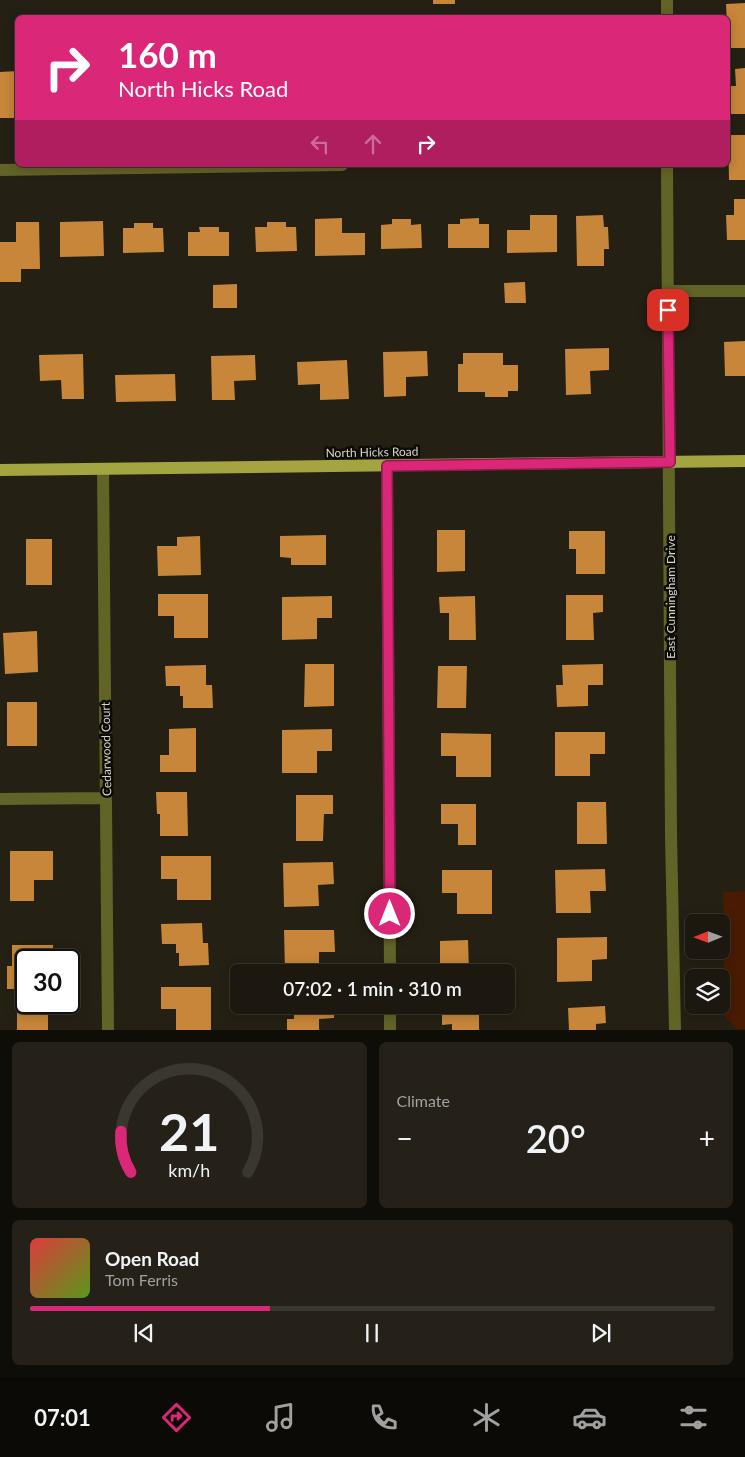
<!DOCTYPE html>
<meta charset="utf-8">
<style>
body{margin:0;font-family:Lato,sans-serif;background:#252118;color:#f1f3f6;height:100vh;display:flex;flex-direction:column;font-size:19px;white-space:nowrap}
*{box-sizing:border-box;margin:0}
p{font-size:16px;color:#a0a09e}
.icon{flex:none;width:28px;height:28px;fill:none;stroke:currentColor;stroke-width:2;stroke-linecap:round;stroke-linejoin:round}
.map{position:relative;height:1030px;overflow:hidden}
.side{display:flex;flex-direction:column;gap:12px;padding:12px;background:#0f0d08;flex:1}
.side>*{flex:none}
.top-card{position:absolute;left:15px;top:15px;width:715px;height:152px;border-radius:8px;box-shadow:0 2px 12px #0003,0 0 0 1px #3a372f;background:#db2777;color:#fff;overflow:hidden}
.needle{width:32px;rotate:269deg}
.fabs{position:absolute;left:685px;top:914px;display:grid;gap:10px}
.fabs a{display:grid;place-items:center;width:45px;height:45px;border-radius:8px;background:#1c180f;box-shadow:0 2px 12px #0003,0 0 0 1px #3a372f;font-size:25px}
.speed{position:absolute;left:15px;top:949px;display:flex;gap:10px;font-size:25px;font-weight:700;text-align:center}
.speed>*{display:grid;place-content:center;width:65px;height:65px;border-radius:50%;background:#1c180f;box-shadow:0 2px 12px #0003,0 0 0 1px #3a372f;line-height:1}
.speed .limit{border:2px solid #111;border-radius:8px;background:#fff;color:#111}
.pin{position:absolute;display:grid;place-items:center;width:42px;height:42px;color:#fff;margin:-21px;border-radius:10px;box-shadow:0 2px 8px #0006}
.me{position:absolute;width:55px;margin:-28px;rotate:0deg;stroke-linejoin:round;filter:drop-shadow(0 0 4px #0008)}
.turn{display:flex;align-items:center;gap:18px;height:105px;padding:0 20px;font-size:22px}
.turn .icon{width:65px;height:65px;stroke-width:2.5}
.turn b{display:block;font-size:35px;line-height:42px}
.lanes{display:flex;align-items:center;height:48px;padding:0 20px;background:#0003;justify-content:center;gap:25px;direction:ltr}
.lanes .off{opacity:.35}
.big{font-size:38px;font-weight:600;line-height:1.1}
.side .card{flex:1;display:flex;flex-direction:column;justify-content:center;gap:8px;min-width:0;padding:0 18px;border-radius:8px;background:#252118}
.side .dial{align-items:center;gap:0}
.dial svg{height:130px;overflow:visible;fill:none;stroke:#3a372f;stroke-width:7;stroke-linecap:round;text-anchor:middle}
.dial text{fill:#f1f3f6;stroke:none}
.song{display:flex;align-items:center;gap:15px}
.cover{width:60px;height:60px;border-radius:8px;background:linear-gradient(135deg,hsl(0 70% 55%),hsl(90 70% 35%))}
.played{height:5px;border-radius:2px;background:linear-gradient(90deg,#db2777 35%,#3a372f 35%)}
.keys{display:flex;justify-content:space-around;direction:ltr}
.heat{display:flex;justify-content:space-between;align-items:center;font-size:28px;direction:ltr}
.side .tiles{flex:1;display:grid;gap:12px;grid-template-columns:1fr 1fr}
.card:last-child{grid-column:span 2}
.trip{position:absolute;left:230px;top:964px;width:285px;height:50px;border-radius:8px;background:#1c180f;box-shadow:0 2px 12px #0003,0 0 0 1px #3a372f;font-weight:600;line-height:50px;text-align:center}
.tabs{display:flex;height:80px;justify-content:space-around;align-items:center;background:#0b0a06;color:#a0a09e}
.tabs .icon{width:35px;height:35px}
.tabs .active{color:#db2777}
.tabs b{font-size:22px;color:#f1f3f6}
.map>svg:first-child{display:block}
.green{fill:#491b02}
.building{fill:#c78639}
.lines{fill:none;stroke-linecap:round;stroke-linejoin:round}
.minor{stroke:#626327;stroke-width:12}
.major{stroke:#a3a540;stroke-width:12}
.route-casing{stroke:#8e194d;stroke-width:12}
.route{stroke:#db2777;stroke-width:9}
.labels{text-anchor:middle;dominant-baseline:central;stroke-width:5;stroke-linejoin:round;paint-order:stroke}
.street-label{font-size:12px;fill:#d9d5cd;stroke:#0c0a05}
</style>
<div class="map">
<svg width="745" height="1030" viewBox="0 0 745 1030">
<rect width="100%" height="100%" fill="#252014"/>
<path class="green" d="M745,891V1029H736L724,1015L723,892Z"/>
<path class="building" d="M433,0H455V4H433Z
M745,3V48H728L726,4Z
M745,68V114H728V86H736L735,69Z
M18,71L16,118H0V72Z
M728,135H745V180H729Z
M734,199H745V240H727L726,215H734Z
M530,215H557V252L507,253V230H530Z
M603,215L604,227H608L609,249H604V266H577L576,216Z
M342,218V233H365V255L315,256V219Z
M479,218V224H489V248H448V224H460V219Z
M392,219H411V225L421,224L422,248L381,249V225L392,224Z
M103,221L104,256L60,257V222Z
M16,222H39L40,269H21V282H0V242H16Z
M267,222H286V227H296L297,251L256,252L255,227H267Z
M134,223H153V228H163L164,252L123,253V228H134Z
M199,227H219V232H229V256H188V232H200Z
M525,282L526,303H505L504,283Z
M237,284V308H213V285Z
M745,341V376H725L724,342Z
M609,348V370L590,371L591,394L566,395L565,349Z
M427,351L428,376L406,377V396L384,397L383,352Z
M463,353H503V365H518V391H508V397H485V392H458V364H463Z
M83,354L84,399H62L61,380L40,381L39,355Z
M255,355L256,380L234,381L235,400H212L211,356Z
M347,360L349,399L320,400V384L298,385L297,362Z
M175,374L176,401L116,402L115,375Z
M437,530H465V571L437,572Z
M569,531H605V574H576V549H569Z
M326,535V565H291V558L280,557V536Z
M200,536L201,575L158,576L157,546H177V537Z
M26,539H52V585H26Z
M158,594H208V638H174V616H158Z
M566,595H603V612L593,613L594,640H566Z
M332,596V618H317V639L282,640V597Z
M475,596L476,640H449V613H440L439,597Z
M37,631L38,672L5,674L3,633Z
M305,664H334V706L304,707Z
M603,664V685H588V706L557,707L556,685H563L562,665Z
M206,665V685H212L213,708H183V696H180V686H166L165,666Z
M438,666H467L466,708H437Z
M7,702H37V746H7Z
M196,728V772H160V755H169V729Z
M332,729V751H317V773H282V730Z
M555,732H605V754H590V776H555Z
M441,733L491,734V777H456V756H441Z
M156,792H187L188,836H160V814H157Z
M296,795H333V814H324L323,841H296Z
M577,802H606L607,844H577Z
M441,804H476V845H458V824H441Z
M10,851H53V880H34V901H10Z
M161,856H211V900H177V879H161Z
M333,862L334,884L318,885L319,906L284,907L283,863Z
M605,869L606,891H590L591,913H556L555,870Z
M442,870H492V914H457V893H442Z
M202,923L203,943H208L209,965L179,966V953H176V944H162L161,924Z
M284,930H334L335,952H319V972H285Z
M607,937V959L592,960V981L557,982V938Z
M468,940L469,972H440V941Z
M12,945H53V960H26V989H7V966H12Z
M161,987H211V1030H176V1009H161Z
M294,1005H334V1018L319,1019V1030H287V1019H294Z
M605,1006L606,1023L596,1024V1030H569L568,1008Z
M442,1008H479V1030H452V1024L442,1025Z
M17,1010H48V1030H17Z"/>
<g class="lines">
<path class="minor" d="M667,0V18
M667,165L671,835L675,1030
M0,170L342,165
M668,291H745
M387,466L390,972
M103,469L108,1030
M0,799L106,798
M390,1005V1030"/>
<path class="major" d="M0,470L745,461"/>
</g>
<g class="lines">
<defs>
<path id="route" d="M390,914L387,466L670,462L668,310"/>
</defs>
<use href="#route" class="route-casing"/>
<use href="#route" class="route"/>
</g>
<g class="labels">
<g class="street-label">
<text transform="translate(372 452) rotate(-1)">North Hicks Road</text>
<text transform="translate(670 597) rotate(-90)">East Cunningham Drive</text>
<text transform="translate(106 749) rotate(-91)">Cedarwood Court</text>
</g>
</g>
</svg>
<div class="fabs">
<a><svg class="needle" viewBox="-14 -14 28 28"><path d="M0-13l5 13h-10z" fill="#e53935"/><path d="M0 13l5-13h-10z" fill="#a0a09e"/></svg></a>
<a><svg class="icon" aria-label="layers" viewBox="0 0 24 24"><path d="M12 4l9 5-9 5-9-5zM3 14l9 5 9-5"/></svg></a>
</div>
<div class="speed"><div class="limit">30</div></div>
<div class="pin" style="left:668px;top:310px;background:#d93025"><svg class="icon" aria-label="arrive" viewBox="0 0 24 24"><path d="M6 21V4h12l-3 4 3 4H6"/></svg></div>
<svg class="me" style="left:390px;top:914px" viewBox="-20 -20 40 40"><circle r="17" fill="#db2777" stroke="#fff" stroke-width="3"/><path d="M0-11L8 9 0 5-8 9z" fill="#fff"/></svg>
<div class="trip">07:02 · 1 min · 310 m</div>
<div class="top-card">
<div class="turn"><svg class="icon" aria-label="right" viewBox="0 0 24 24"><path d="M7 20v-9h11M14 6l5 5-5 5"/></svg><div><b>160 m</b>North Hicks Road</div></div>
<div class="lanes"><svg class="icon off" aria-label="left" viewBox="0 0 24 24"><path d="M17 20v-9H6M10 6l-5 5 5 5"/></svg><svg class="icon off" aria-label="ahead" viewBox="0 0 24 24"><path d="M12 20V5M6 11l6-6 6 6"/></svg><svg class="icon" aria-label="right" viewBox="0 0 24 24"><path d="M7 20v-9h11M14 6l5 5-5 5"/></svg></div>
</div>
</div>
<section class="side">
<div class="tiles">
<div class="card dial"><svg viewBox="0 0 100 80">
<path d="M14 69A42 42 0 1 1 86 69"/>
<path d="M14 69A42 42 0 0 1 8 44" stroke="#db2777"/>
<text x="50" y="56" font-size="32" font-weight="700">21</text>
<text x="50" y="72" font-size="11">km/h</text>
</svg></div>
<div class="card"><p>Climate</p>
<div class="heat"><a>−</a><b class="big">20°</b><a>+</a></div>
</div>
<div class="card">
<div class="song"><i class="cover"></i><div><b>Open Road</b><p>Tom Ferris</p></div></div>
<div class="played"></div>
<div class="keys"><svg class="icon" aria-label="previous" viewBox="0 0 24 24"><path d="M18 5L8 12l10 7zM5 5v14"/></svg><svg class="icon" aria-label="pause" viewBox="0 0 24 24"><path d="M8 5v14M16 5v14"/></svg><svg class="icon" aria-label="next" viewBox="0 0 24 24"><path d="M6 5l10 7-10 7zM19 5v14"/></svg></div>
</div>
</div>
</section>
<nav class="tabs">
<b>07:01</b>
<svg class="icon active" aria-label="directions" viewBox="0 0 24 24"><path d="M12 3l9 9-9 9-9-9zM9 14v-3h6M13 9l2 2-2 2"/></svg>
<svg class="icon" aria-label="music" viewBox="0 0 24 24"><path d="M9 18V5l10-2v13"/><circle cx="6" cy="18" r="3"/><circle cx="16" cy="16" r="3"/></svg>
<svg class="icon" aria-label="phone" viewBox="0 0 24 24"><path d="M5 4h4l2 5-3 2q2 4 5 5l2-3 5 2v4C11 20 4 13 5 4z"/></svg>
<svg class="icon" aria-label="climate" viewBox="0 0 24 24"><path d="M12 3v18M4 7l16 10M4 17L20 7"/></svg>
<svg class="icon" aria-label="car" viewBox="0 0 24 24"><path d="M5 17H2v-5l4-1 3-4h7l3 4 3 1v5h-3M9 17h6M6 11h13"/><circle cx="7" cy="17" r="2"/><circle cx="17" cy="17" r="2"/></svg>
<svg class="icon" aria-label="filters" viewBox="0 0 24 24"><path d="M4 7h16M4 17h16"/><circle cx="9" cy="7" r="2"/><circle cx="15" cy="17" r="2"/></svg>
</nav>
